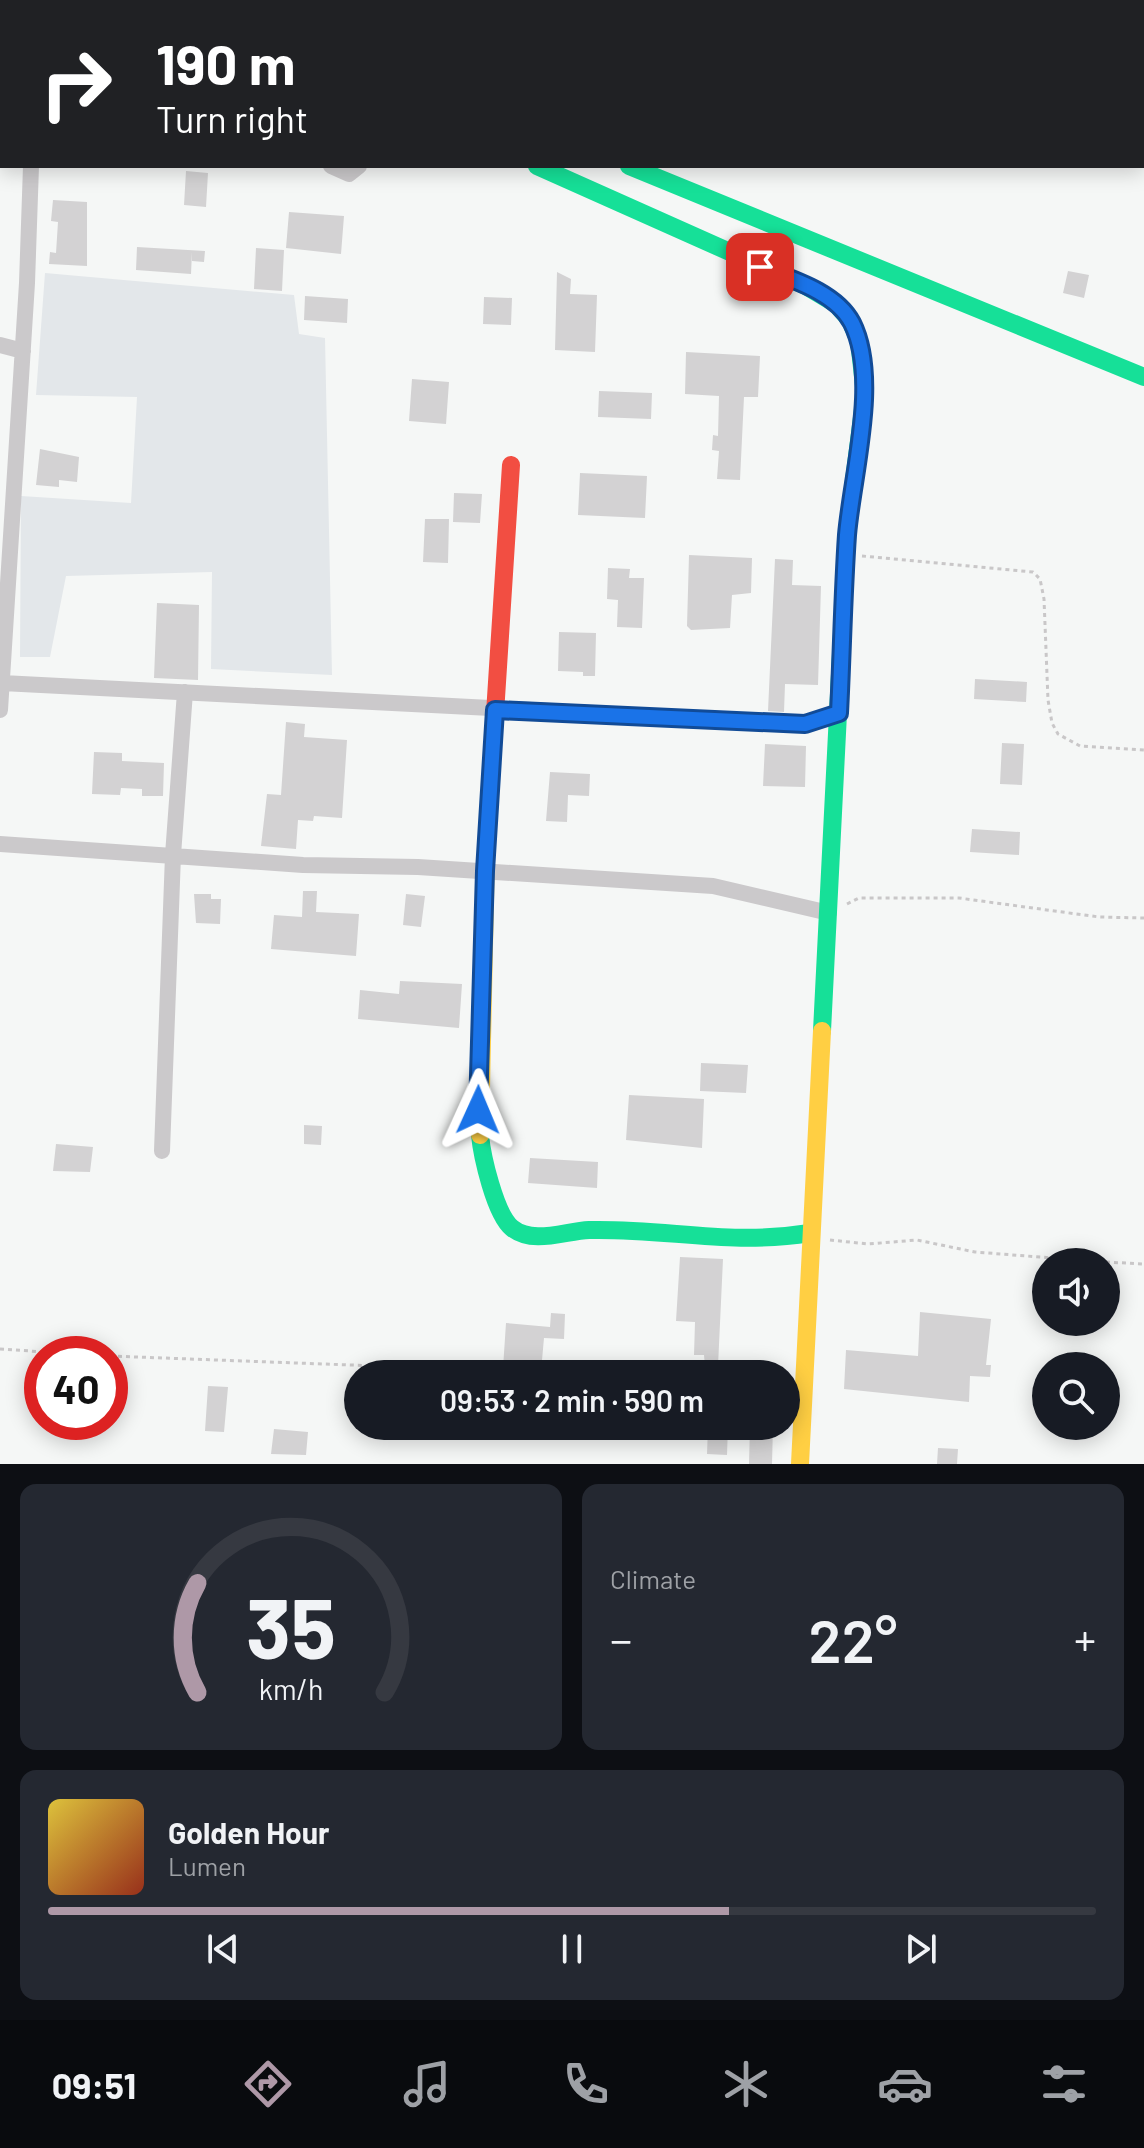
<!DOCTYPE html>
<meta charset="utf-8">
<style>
body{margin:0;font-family:Barlow,sans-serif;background:#242831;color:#f1f3f6;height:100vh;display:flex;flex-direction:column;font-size:30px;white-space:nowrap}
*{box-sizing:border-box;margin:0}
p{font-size:26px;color:#9ea1a6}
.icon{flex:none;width:44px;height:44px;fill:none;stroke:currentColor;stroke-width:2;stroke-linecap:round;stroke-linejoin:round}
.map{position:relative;height:1464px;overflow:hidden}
.drawer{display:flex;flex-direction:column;gap:20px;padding:20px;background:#0d0f14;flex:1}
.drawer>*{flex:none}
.top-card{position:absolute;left:0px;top:0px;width:1144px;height:168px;box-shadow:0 4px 20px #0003;background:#202124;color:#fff;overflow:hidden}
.controls{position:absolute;left:1032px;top:1248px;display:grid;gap:16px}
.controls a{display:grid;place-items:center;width:88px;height:88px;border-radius:50%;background:#171b24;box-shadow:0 4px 20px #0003;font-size:40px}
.speed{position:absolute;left:24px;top:1336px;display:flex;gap:16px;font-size:40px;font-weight:700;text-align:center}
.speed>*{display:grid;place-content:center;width:104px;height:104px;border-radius:50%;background:#171b24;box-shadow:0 4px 20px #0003;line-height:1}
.speed .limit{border:12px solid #d22;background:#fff;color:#111}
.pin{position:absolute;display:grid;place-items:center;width:68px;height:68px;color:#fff;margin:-34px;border-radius:16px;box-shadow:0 4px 12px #0006}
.me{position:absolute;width:88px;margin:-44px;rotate:1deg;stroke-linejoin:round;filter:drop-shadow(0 0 6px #0008)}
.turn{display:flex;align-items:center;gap:28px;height:168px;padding:0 24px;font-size:36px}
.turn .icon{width:104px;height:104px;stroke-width:2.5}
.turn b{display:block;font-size:56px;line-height:68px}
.big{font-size:60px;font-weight:600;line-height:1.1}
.drawer .card{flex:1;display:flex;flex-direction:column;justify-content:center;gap:12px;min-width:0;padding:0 28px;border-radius:16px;background:#242831}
.drawer .dial{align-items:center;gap:0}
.dial svg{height:208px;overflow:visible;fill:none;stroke:#363941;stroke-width:7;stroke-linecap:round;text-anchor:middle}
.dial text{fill:#f1f3f6;stroke:none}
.song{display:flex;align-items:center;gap:24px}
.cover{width:96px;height:96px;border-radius:12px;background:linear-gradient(135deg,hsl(50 70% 55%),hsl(10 70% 35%))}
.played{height:8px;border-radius:4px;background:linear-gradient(90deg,#ae98a7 65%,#363941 65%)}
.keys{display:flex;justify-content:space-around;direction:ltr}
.heat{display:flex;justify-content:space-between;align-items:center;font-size:44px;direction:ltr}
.drawer .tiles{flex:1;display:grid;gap:20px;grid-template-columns:1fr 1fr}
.card:last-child{grid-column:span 2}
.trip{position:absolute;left:344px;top:1360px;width:456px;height:80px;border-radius:40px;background:#171b24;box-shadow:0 4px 20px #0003;font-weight:600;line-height:80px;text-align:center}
.tab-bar{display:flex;height:128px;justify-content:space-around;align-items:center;background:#090b0e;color:#9ea1a6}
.tab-bar .icon{width:56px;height:56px}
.tab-bar .active{color:#ae98a7}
.tab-bar b{font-size:36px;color:#f1f3f6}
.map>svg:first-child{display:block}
.green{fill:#e3e7ea}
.building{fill:#d3d2d3}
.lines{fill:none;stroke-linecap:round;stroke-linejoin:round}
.path{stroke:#c9c7c8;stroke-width:3;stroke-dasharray:4 4;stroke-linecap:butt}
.street{stroke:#cbc9cb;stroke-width:16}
.fast{stroke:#16e098;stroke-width:18}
.slow{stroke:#ffcf43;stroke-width:18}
.jam{stroke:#f24e42;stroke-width:18}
.route-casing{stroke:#114b97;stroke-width:20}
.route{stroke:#1a73e8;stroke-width:14}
</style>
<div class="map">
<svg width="1144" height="1464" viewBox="0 0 1144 1464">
<rect width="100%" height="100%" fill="#f5f7f6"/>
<path class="green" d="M45,273L294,295L299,334L325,338L332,675L211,669L212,572L66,576L50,657H20L21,496L131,503L137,397L36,395Z"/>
<path class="building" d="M186,171L208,173L206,207L184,205Z
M53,200L87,202V266L49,264L50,252L56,253L58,222L51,221Z
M289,212L344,216L341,254L286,248Z
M137,247L205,251L204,262L192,261V252L191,274L136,270Z
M256,248L284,250L282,291L254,289Z
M1068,271L1089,275L1084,298L1063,293Z
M557,272L571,279L570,294L597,295L595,352L555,350Z
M305,296L348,299L347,323L304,320Z
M484,297L512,298L511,325L483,324Z
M686,352L760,356L758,397H744L740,480L717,479L719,451L712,450L713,435L718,436L719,396L685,394Z
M412,379L449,382L446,424L409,421Z
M599,391L652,393L651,419L598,417Z
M40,449L79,457L77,482L59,480V487L36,485Z
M580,473L647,476L645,518L578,515Z
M454,493L482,494L480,523L453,522Z
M425,519H449L448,563L423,562Z
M689,555L752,558L751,593L732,595L730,628L691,630L687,626Z
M775,559L793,560L792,585L821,586L818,685L785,684L784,712L768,711Z
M608,568L630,569L629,578H644L642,628L617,627L618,600L607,599Z
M157,603L199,605L198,680L154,678Z
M559,632L596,633L595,676H583V672L558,671Z
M975,679L1027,682L1026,702L974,699Z
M286,722L305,724L304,737L347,740L342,818L314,816L313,821L298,820L296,849L261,846L267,794L281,795Z
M1002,743L1024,744L1022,785L1000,784Z
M765,744L806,746L805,787L763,786Z
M94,752L122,753V761L164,763L163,796H142V789L121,788L120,795L92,794Z
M550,772L590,774L589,796L568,795L567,822L546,821Z
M972,829L1020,832L1019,855L970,852Z
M303,891H317L316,912L359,914L356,956L271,949L274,915L302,917Z
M194,894H211V899H221L220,924L196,923Z
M406,894L425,896L421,927L403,925Z
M400,981L462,984L459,1028L358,1019L360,990L399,994Z
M701,1063L748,1065L746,1093L700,1091Z
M629,1095L704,1099L702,1148L626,1140Z
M304,1125L322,1126L321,1145L304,1144Z
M56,1144L93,1147L90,1172L53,1171Z
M530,1158L598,1162L597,1188L528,1183Z
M680,1257L723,1259L718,1366L705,1367L704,1355H694L695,1322L676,1321Z
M920,1312L991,1319L986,1365H991L990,1377L970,1376L969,1402L844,1389L846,1350L918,1356Z
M551,1313L565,1314L564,1339L544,1338L541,1371L503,1368L506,1323L550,1327Z
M208,1386L228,1387L224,1432L205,1431Z
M708,1426H728L727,1455L707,1454Z
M750,1426H773L772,1464H749Z
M274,1429L308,1432L306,1455L271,1454Z
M938,1448L958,1449L957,1464H937Z"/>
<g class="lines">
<path class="path" d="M862,556L1033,572L1040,579L1044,599L1048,700L1052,723L1058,734L1080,746L1144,750
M847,904L859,898H959L1099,917L1144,918
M830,1240L868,1244L917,1240L975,1252L1104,1262
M1106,1262L1144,1264
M0,1349L75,1354
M110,1356L404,1367L418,1374"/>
<path class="street" d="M153,0L158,2
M40,2V0
M0,62L2,63
M331,166L349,174L359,166
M0,345L23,351
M2,683L805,724L839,713
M0,710L27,283L31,166
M0,844L303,865L418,867L713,886L829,913
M162,1151L173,855L185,692"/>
<path class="fast" d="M245,0L249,2
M537,166L806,286L836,304L850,320L859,341L865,394L847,535L822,1031
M629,166L1144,377
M480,1135C482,1156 495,1214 512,1228C533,1245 565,1231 589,1230C667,1228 729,1246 810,1233"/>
<path class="slow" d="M480,1135L486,853
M800,1464L822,1031"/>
<path class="jam" d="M486,853L511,465"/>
</g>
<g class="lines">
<defs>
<path id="route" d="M478,1110L485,871L495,710L805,724L839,713C842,654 843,594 847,535C852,475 880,379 852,323C836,292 791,279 760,267"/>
</defs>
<use href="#route" class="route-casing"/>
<use href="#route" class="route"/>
</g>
</svg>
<div class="controls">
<a><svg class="icon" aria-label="sound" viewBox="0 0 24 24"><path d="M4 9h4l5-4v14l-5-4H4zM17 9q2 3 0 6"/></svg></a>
<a><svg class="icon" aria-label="search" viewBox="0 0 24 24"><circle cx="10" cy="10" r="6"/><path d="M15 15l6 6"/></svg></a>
</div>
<div class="speed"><div class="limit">40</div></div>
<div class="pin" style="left:760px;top:267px;background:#d93025"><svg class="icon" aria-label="arrive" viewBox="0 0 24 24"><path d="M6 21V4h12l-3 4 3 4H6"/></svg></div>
<svg class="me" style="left:478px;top:1110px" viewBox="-20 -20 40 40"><path d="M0-17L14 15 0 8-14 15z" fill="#1a73e8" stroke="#fff" stroke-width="4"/></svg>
<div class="trip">09:53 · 2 min · 590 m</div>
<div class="top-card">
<div class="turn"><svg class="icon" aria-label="right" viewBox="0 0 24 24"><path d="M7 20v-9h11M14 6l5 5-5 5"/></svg><div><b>190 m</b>Turn right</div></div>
</div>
</div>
<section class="drawer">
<div class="tiles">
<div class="card dial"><svg viewBox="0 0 100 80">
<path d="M14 69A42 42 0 1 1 86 69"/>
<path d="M14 69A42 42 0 0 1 14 27" stroke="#ae98a7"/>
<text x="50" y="56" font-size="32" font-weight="700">35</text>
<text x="50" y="72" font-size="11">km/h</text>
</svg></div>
<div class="card"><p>Climate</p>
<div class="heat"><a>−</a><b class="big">22°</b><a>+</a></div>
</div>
<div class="card">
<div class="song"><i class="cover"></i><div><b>Golden Hour</b><p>Lumen</p></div></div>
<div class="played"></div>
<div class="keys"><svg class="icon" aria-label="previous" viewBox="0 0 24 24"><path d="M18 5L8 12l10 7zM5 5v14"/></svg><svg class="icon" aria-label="pause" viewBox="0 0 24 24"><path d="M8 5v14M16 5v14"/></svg><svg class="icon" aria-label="next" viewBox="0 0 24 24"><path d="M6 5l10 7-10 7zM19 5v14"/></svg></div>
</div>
</div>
</section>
<nav class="tab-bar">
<b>09:51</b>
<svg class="icon active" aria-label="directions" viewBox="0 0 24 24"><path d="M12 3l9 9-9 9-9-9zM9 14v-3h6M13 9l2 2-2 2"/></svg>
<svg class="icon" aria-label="music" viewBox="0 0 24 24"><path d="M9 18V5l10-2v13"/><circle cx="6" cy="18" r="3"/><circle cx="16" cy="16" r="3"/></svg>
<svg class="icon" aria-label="phone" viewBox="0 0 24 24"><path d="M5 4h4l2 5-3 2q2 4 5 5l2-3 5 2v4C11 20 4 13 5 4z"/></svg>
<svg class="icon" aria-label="climate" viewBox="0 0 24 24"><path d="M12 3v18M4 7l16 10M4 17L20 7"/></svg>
<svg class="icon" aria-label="car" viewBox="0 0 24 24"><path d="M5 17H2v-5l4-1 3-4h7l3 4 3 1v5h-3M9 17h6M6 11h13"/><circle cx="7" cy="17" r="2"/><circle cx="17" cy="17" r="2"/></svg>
<svg class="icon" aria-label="filters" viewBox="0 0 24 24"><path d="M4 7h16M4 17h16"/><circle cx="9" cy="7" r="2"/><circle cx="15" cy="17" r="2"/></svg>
</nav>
